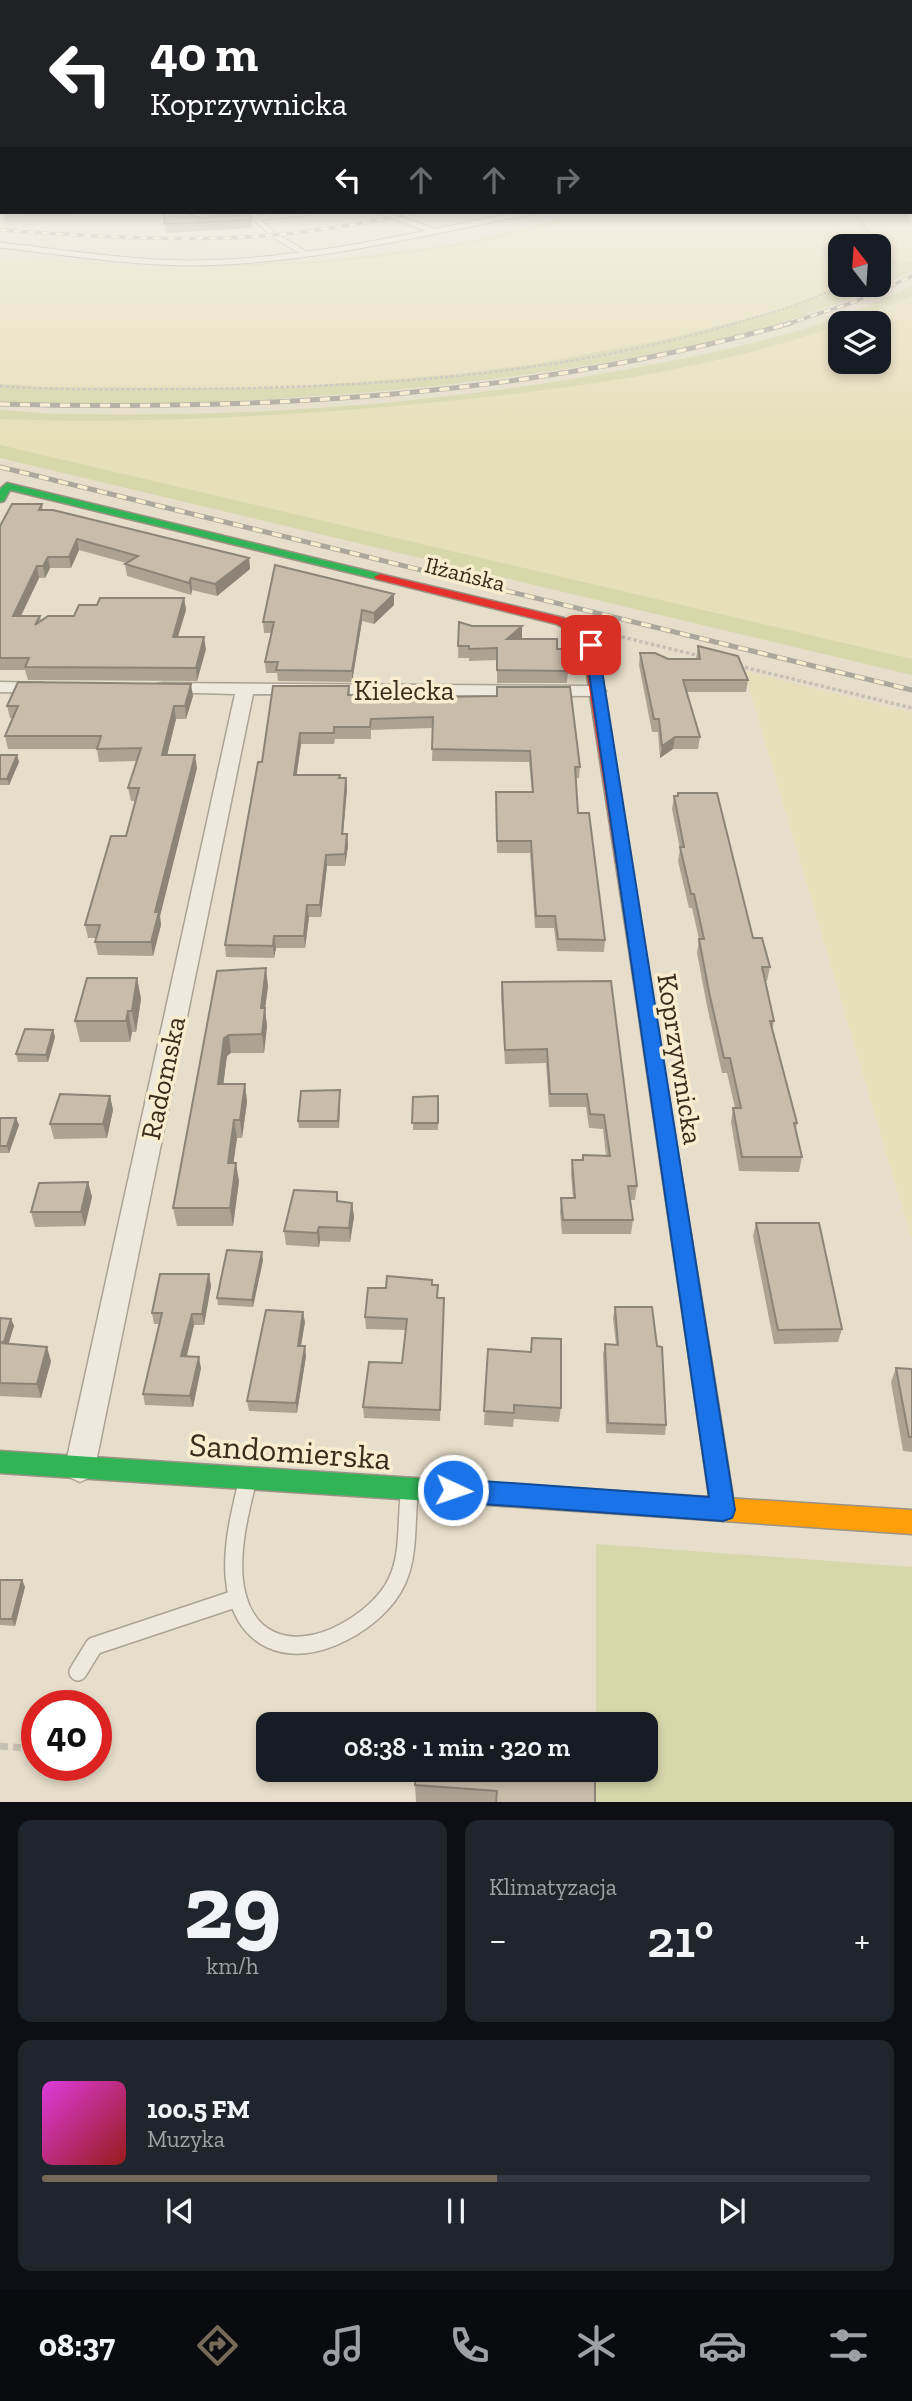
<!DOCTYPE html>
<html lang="pl">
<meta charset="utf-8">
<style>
body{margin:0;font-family:"Zilla Slab",serif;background:#20242c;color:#f1f3f6;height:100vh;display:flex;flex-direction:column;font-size:26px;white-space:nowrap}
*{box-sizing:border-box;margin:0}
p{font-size:23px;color:#9ea1a6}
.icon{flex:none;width:38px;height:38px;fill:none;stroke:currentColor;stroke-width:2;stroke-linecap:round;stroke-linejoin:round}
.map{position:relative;height:1802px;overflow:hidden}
.drawer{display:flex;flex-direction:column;gap:18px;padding:18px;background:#0d0f14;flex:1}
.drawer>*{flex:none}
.guide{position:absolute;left:0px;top:0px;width:914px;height:214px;box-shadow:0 4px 10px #0003;background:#202124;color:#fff;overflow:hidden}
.needle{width:46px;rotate:343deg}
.controls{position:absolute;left:828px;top:234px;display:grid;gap:14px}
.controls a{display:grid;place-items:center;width:63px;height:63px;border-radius:14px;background:#171b24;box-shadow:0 4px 10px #0003;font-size:35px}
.speed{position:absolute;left:21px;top:1690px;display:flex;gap:14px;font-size:35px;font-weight:700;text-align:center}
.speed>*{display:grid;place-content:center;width:91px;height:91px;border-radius:50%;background:#171b24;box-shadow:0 4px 10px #0003;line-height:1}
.speed .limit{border:10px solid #d22;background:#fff;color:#111}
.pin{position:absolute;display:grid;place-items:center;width:60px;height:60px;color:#fff;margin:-30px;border-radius:14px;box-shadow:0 4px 10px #0006}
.me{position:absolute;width:77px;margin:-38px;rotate:93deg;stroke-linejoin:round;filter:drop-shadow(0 0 5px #0008)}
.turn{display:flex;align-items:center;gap:24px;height:147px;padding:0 35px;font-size:32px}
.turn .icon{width:91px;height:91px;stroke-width:2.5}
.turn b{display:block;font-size:49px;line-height:60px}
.lanes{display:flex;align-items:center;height:66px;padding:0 35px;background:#0003;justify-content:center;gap:35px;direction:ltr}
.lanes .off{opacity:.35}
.big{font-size:52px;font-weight:600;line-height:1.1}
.drawer .widget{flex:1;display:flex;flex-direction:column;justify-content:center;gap:10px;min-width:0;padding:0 24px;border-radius:14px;background:#20242c}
.drawer .dial{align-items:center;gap:0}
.dial b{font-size:91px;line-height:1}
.song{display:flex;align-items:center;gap:21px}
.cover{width:84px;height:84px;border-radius:10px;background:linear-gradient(135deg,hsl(300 70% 55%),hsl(0 70% 35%))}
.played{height:7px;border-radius:4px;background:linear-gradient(90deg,#766a58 55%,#363941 55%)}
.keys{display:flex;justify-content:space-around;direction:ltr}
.heat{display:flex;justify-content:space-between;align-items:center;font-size:38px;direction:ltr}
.drawer .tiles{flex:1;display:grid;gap:18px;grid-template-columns:1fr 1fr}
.widget:last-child{grid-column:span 2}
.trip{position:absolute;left:256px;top:1712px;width:402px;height:70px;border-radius:14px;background:#171b24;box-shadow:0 4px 10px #0003;font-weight:600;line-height:70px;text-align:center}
.tabs{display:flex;height:112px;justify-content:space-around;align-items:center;background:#090b0e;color:#9ea1a6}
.tabs .icon{width:49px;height:49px}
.tabs .active{color:#766a58}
.tabs b{font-size:32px;color:#f1f3f6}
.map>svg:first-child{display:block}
.farmland{fill:#e7dfb9}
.green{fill:#d6d7ab}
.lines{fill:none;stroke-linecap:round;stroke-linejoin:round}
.lane-far1-casing{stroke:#aba294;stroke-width:7}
.lane-casing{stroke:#aba294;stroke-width:20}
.street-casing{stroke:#aba294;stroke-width:3}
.fast-casing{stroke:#9b9284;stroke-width:3}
.slow-casing{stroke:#9b9284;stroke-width:3}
.jam-casing{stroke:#9b9284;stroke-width:3}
.path-far3{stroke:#c6bfb4;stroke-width:2;stroke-dasharray:2.5 2;stroke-linecap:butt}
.path-far2{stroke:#c6bfb4;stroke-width:2.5;stroke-dasharray:3.5 2;stroke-linecap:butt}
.path-far1{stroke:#c6bfb4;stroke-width:3.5;stroke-dasharray:3.5 2.5;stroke-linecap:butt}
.path{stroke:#c6bfb4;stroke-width:7;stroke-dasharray:8 5;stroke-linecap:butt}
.lane-far1{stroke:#eee8dd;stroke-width:5}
.lane{stroke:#eee8dd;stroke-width:17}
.street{fill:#eee8dd;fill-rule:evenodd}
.fast{fill:#30b455;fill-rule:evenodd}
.slow{fill:#ff9f0a;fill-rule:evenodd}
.jam{fill:#e5322d;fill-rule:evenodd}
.rail-far1-casing{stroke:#aca79d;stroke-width:3.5}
.rail-casing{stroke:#aca79d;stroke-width:5}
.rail-far1{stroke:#f9edcf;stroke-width:2.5;stroke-dasharray:7;stroke-linecap:butt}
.rail{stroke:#f9edcf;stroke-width:3.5;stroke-dasharray:10;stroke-linecap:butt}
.wall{fill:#aea293}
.shaded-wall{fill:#8d8478}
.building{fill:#cabcab;stroke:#8d8478;stroke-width:2}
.route{fill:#1a73e8;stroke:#114b97;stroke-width:2}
.labels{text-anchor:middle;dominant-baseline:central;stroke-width:7;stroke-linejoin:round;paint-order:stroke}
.far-street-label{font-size:23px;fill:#3a2b1b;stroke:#f9edcf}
.street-label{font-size:28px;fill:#3a2b1b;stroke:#f9edcf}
.near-street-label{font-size:33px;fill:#3a2b1b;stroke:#f9edcf}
</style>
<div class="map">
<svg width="912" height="1803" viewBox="0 0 912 1803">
<rect width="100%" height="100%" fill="#e6deca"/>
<path class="farmland" d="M912,189V261L901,265L857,212H912Z
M594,212H850L877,247H840V285H843L798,303L666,339L534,364L384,381L284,388L45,387L0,384V258L147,268L279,266L389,256L474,243L554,225Z
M912,296V659L0,445V419L243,417L459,400L635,376L760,349L840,325V362H878V324H842Z
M744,671L912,713V1241Z"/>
<path class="green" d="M586,212H594C402,274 199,273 0,258L169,267L322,261L465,243Z
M850,212H856L898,264L912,261V271C798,328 670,354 545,372C365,398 182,408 0,402V384L45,387L284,388L457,374L534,364L666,339L775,311L843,285H878L879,272L890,265Z
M912,286V296C876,311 841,325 803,337C676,377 540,392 407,405C272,417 136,424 0,419V410C19,411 39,413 58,414C248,418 441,404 628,369C725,352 823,330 912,286Z
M0,445L912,659V675L0,458Z
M596,1544L912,1567V1802H596V1769H646V1724H596Z"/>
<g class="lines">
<defs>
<path id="lane-far1" d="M31,212H67
M381,212L434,231
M0,245C62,252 123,262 186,263C302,263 416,235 529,212
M304,253L274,235L255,218L312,212"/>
<path id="lane" d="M246,1487C239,1516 232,1546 234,1576C239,1642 290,1661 344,1632C365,1621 387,1603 397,1581C409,1556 406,1524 409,1497
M78,1672L94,1646L238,1598"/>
<path id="street" d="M0,682L43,683L52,688L43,693L0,692Z
M163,683L597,686L606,691L597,696L253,694L95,1467L91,1477L80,1482L69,1477L65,1467L235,694L157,692L154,688L157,684Z"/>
<path id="fast" d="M7,483L380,574L386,577L380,580L10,490L4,501L0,502V489Z
M0,1451L430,1479L438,1482L442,1490L438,1498L430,1501L0,1473Z"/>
<path id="slow" d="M640,963L648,969L711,1358L708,1365L700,1368L692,1365L689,1358L632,969Z
M430,1479L912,1510V1534L430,1501L422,1498L418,1490L422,1482Z"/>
<path id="jam" d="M380,574L564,618L582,627L594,641L648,969L646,973H634L632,969L582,642L574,633L556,624L376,579L374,577Z
M700,1348L708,1351L711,1358L735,1510L731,1518L723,1521L715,1518L711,1510L689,1358L692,1351Z"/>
</defs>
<use href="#lane-far1" class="lane-far1-casing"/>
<use href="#lane" class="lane-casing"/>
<use href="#street" class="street-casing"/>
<use href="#fast" class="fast-casing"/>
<use href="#slow" class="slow-casing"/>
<use href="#jam" class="jam-casing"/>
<path class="path-far3" d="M854,212L893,265L890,270L878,274
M730,325L793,306L847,285"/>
<path class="path-far2" d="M0,386C65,391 131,389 196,389C377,387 562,375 736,323"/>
<path class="path-far1" d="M610,634L700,656
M739,666L912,708"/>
<path class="path" d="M70,1706L74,1690
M0,1746L37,1749"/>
<use href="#lane-far1" class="lane-far1"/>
<use href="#lane" class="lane"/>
<use href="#street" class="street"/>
<use href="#fast" class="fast"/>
<use href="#slow" class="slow"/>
<use href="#jam" class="jam"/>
<defs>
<path id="rail-far1" d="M0,230C87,236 174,242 262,236C315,232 368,223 420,212
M784,325L854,302L912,276"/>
<path id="rail" d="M0,404C266,411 534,396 791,323
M0,467L912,690"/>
</defs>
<use href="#rail-far1" class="rail-far1-casing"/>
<use href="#rail" class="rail-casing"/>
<use href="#rail-far1" class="rail-far1"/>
<use href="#rail" class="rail"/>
</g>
<path class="wall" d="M163,212L202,218L251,220L252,228L166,233Z
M192,212H248V214L213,217L193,214Z
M42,504L43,510L249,558L250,569L217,596L192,590L191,595L127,576L125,564L126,563L79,550L71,568H50L45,578H39L21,616H40L41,621L74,616L97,605L184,598L186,610L178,637L206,649L197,681L28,680L25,670H0V526Z
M394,605L374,624L362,621L352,682L278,681L277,673H266L265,662L271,633H264L263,622Z
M459,622L522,638L520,639L557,649L568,671L567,683H497V660L469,661V658H458Z
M698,646L748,680L746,692H687L700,737L698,749H673L660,758L658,732H652L639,665L640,653L668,659H696Z
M349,686L350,695L440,697L580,767L579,778H576L578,813L605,940L604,952L557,951L554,928H535L530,853H497L496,792H532L529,762L432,761L433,728L371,730V739H335L334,744H301L296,775L346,778L347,789L343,834H347L348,846L345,866H327L321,917H309L305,948H276L274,958L226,957L225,945L262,762Z
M193,696L186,719H176L167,755L197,768L160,916L161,925L153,956L98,955L95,942L96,938H88L85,925L126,836L136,801H131L128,788L137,761L99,762L97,749H8L5,736L12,718H10L7,706Z
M0,755H17L19,762L9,785H0Z
M678,793L753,938L770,967L767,981H766L774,1021L772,1031L797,1123L796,1129L802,1157L799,1172L739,1171L731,1122L733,1108H735L727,1073H722L707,1006L697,953L699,939L692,908H689L678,861L680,849L672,809L674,796H677Z
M217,971L268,986L265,1009L267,1026L264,1053H231L227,1056L223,1084H245L247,1102L242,1138H237L233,1163L239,1181L233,1226H177L173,1208Z
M137,978L141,999L136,1032H132L130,1042H80L75,1021Z
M611,981L637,1186L635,1200H630L633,1220L631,1234H562L560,1212L561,1198H573L571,1174L572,1160H583L606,1156L603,1129L589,1128L586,1107H549L546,1063L505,1064L501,995L502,982Z
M53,1030L55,1037L48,1062H18L16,1054Z
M110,1096L113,1110L107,1138L54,1139L50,1124Z
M438,1096V1130H413V1097Z
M340,1097L339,1128H299L298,1121Z
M0,1118H16L19,1125L9,1153H0Z
M88,1182L92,1197L85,1226L35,1227L31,1212Z
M338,1201L352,1203L354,1217L350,1242L320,1241L319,1247L286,1245L284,1231Z
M756,1223L842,1329L838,1342L774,1344L753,1236Z
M263,1260L253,1307L218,1305L217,1298Z
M209,1274L211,1286L204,1325H194L187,1356L201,1368L193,1407L145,1405L143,1394L160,1324H154L152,1313Z
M432,1285L438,1298H444L440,1421L364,1418L363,1407L402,1363L406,1330L366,1329L365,1317L386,1288Z
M615,1307L666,1425L665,1435L606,1433L603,1354L605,1344L616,1345L613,1318Z
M0,1318L11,1319L14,1326L8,1344L51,1361L41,1398L0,1396Z
M305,1322L301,1346L306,1356L297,1413L249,1411L247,1401Z
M488,1349L561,1408L559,1422L514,1419L513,1427L484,1425Z
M896,1368L912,1369V1452L903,1451L891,1382Z
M0,1580H22L25,1587L15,1626L0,1625Z
M416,1769L595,1803L416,1802L415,1785Z"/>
<path class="shaded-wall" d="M213,212H248V214L213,217Z
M77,539L79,550L71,568L69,557Z
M48,557L50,568L45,578L43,566Z
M249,558L250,569L217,596L215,584Z
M37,566L39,578L15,628L13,616Z
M191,578L192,590L191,595L189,583Z
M394,594V605L374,624V613Z
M184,598L186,610L174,649L173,637Z
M362,610V621L352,682V671Z
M522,626V638L507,651V639Z
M204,637L206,649L197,681L196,668Z
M191,684L193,696L186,719L185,706Z
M174,706L176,719L164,768L162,755Z
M300,733L301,744L295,787L294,775Z
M675,737L673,749L660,758L662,746Z
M17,755L19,762L9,785L7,779Z
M195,755L197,768L160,916L161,925L153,956L151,942L155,912Z
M346,778L347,789L342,846V834Z
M347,834L348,846L345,866V854Z
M326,855L327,866L321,917L320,905Z
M307,905L309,917L305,948L304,936Z
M274,936L276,948L274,958L273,946Z
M266,968L268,986L265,1009L267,1026L264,1053L262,1034L261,1008Z
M137,978L141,999L136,1032L132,1011Z
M128,1011L132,1032L130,1042L126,1021Z
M53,1030L55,1037L48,1062L46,1055Z
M229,1035L231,1053L227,1056L221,1102L218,1084L224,1038Z
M245,1084L247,1102L242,1138L240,1120Z
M340,1090V1097L339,1128L338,1121Z
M110,1096L113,1110L107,1138L103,1124Z
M16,1118L19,1125L9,1153L7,1146Z
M234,1120L237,1138L231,1181L228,1163Z
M236,1163L239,1181L233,1226L230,1208Z
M88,1182L92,1197L85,1226L81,1212Z
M352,1203L354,1217L350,1242L349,1228Z
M319,1227L320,1241L319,1247L317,1233Z
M262,1252L263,1260L253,1307L252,1300Z
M209,1274L211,1286L204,1325L202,1314Z
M303,1312L305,1322L299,1356L298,1346Z
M192,1314L194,1325L184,1367L181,1356Z
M11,1319L14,1326L7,1349L4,1342Z
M305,1346L306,1356L297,1413L296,1403Z
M47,1347L51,1361L41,1398L37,1384Z
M199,1357L201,1368L193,1407L190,1396Z
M22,1580L25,1587L15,1626L12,1619Z"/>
<path class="building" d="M163,212H181L202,218L250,215L251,220L165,224Z
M12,504H42L39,510H53L249,558L215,584L191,578L189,583L125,564L138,556L77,539L69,557H48L43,566H37L13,616H40L35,625L48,616H74L79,605H97L100,598H184L173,637H204L196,668L25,667L29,658H0V526Z
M275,565L394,594L374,613L362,610L352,671L276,670L278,662H265L274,622H263Z
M459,622L472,626H522L507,639H557V649H565L568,671L497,670V648L469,649V646H458Z
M698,646L738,656L748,680H683L700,737H675L662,746L659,719H654L640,653H655L668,659H700Z
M18,682L191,684L185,706H174L162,755H195L155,912H159L151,942H95L100,925H85L111,836H126L139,788H128L141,748L97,749L101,736H5L18,706H7Z
M273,686H349L348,695L440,697L497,696V687H570L580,767H575L578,813H589L605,940L558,939L555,916H536L531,841H497L496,792H533L530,751L432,749L433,717L371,719L370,727H334V733H300L294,775H340L339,778H346L342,834H347L345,854L326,855L320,905H307L304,936H274L273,946L225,945L258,762H262Z
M0,755H17L7,779H0Z
M678,793H717L753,938H762L770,967H762L774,1021H770L797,1123H794L802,1157H742L733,1108H741L730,1058H724L709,992L699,939H704L694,894H691L680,847H684L674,796H678Z
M266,968L261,1008H265L262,1034L229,1035L224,1038L218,1084H245L240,1120H234L228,1163H236L230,1208H173L217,971Z
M87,978H137L132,1011H128L126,1021H75Z
M611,981L637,1186H628L633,1220H563L561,1198H575L572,1160H583V1155L610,1156L604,1115L590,1114L587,1094H550L547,1049L505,1050L502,982Z
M25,1029L53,1030L46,1055L16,1054Z
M340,1090L338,1121H298L301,1091Z
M60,1094L110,1096L103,1124H50Z
M438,1096V1123H412L413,1097Z
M0,1118H16L7,1146H0Z
M88,1182L81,1212H31L39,1183Z
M294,1190L337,1192V1201L352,1203L349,1228L319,1227L317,1233L284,1231Z
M756,1223H819L842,1329L778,1330Z
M227,1250L262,1252L252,1300L217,1298Z
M160,1274H209L202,1314H192L181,1356L199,1357L190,1396L143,1394L162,1313H152Z
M387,1276L432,1280V1285H438L437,1298H444L440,1410L363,1407L369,1362L402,1363L407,1319L365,1317L368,1288H386Z
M615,1307H652L657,1346L662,1347L666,1425L608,1423L605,1344L618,1345Z
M266,1310L303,1312L298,1346H305L296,1403L247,1401Z
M0,1318L11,1319L4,1342H0Z
M532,1338L561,1339V1408L514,1405V1413L484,1411L488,1349L531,1352Z
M0,1343L47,1347L37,1384L0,1383Z
M896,1368L912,1369V1437H909Z
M0,1580H22L12,1619H0Z
M416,1769H595V1803H496L497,1791L415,1785Z"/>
<linearGradient id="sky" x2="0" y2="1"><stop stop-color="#94bdd8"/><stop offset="0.43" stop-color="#f4f0e7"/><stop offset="1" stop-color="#f4f0e7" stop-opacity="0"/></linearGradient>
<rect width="912" height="442" fill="url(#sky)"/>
<path class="route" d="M591,642L598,645L735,1510L732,1518L723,1521L453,1502L444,1499L441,1490L444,1482L453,1479L709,1497L585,645Z"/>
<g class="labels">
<g class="far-street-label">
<text transform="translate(465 574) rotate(14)">Iłżańska</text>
</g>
<g class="street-label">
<text x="404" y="690">Kielecka</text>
<text transform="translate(680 1059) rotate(81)">Koprzywnicka</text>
<text transform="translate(163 1078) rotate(-78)">Radomska</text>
</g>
<g class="near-street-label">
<text transform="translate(290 1451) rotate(4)">Sandomierska</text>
</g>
</g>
</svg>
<div class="controls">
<a><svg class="needle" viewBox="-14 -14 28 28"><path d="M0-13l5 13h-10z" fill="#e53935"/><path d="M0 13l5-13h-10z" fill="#9ea1a6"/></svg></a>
<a><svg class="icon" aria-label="layers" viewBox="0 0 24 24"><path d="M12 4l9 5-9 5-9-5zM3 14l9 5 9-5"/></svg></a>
</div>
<div class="speed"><div class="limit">40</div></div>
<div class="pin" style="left:591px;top:645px;background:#d93025"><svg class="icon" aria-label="arrive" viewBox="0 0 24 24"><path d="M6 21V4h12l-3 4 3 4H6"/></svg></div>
<svg class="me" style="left:453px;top:1490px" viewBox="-20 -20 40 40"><circle r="17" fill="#1a73e8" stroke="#fff" stroke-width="3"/><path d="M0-11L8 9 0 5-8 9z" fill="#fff"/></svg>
<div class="trip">08:38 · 1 min · 320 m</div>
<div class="guide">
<div class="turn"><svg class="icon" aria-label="left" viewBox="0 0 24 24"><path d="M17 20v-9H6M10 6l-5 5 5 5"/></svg><div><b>40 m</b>Koprzywnicka</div></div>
<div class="lanes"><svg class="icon" aria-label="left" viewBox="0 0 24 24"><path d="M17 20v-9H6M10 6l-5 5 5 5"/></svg><svg class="icon off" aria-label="ahead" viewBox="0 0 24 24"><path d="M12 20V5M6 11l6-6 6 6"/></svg><svg class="icon off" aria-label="ahead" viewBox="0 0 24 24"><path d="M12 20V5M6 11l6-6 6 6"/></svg><svg class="icon off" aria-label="right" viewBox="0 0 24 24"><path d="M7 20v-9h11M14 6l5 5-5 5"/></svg></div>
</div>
</div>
<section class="drawer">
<div class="tiles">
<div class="widget dial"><b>29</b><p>km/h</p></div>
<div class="widget"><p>Klimatyzacja</p>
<div class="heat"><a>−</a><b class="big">21°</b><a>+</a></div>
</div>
<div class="widget">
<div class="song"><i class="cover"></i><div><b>100.5 FM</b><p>Muzyka</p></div></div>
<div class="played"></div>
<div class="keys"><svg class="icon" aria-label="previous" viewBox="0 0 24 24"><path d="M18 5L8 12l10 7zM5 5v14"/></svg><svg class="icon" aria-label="pause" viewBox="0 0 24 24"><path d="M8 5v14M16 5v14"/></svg><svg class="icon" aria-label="next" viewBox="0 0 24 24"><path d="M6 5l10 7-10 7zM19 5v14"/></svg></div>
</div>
</div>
</section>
<nav class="tabs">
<b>08:37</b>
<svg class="icon active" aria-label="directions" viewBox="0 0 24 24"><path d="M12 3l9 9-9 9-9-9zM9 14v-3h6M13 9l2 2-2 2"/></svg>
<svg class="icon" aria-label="music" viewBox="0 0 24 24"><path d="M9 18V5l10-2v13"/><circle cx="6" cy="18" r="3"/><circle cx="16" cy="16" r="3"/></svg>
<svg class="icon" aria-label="phone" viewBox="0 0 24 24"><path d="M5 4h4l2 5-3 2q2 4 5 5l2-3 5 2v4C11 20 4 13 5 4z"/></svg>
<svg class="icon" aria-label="climate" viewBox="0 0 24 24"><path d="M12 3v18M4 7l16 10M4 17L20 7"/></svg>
<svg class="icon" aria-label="car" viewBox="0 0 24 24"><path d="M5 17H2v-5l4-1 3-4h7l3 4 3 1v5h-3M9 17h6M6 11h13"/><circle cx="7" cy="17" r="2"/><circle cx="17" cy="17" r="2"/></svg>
<svg class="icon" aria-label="filters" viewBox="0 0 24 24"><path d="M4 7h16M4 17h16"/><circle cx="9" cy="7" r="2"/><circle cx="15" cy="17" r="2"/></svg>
</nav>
